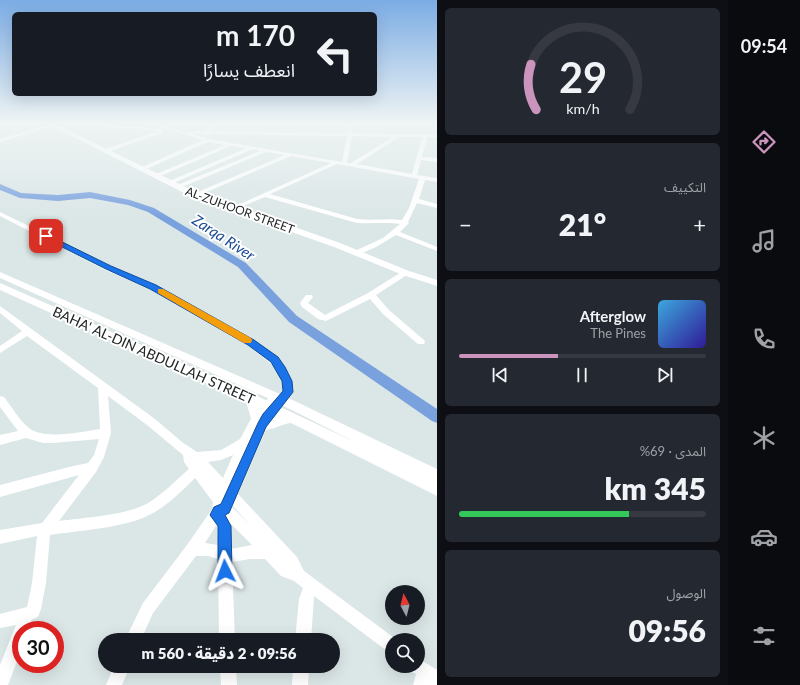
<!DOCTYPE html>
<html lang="ar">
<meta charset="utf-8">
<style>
body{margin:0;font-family:Lato,"Noto Sans Arabic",sans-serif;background:#242831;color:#f1f3f6;direction:rtl;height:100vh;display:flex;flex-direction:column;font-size:15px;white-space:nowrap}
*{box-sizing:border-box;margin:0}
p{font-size:13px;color:#9ea1a6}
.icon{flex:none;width:22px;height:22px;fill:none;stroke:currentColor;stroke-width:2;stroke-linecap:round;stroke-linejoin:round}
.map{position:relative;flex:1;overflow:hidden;direction:ltr}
.details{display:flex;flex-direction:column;gap:8px;padding:8px;background:#0d0f14;width:291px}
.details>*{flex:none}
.guide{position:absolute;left:12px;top:12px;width:365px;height:84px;border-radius:6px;box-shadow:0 4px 16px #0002;direction:rtl;background:#171b24;color:#f1f3f6;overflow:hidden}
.needle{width:26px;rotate:353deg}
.buttons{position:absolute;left:385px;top:585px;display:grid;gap:8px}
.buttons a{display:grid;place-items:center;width:40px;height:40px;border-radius:50%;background:#171b24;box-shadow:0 4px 16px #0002;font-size:20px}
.speed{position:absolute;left:12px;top:621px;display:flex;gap:8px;font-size:20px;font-weight:700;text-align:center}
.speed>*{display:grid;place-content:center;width:52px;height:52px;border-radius:50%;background:#171b24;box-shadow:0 4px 16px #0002;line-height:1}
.speed .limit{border:6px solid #d22;background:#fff;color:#111}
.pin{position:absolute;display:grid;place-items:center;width:34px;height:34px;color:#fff;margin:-17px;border-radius:8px;box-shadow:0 2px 6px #0006}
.me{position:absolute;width:44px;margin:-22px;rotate:357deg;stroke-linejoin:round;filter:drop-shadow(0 0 3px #0008)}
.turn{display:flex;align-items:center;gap:14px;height:84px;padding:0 16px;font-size:18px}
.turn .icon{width:52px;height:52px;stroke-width:2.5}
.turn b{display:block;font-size:28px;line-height:34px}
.big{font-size:30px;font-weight:800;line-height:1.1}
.details .tile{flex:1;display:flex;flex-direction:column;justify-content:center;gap:6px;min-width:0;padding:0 14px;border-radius:6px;background:#242831}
.details .dial{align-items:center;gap:0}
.dial svg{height:104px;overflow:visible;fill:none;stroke:#363941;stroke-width:7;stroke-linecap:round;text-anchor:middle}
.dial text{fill:#f1f3f6;stroke:none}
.song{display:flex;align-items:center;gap:12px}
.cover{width:48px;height:48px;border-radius:6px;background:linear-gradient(135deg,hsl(200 70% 55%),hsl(250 70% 35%))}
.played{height:4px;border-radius:2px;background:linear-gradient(90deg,#ca94bc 40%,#363941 40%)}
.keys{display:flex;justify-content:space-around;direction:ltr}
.heat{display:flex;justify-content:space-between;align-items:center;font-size:22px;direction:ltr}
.charge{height:6px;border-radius:3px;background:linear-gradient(90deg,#34c759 69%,#363941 0)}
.trip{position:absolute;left:98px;top:633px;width:242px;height:40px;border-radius:20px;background:#171b24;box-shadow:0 4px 16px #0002;font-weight:800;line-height:40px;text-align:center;direction:rtl}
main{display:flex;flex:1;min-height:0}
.dock{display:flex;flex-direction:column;width:72px;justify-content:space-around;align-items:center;background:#090b0e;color:#9ea1a6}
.dock .icon{width:28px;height:28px}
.dock .on{color:#ca94bc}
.dock b{font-size:18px;color:#f1f3f6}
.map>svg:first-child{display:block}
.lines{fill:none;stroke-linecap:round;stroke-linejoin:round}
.river{fill:#79a1de;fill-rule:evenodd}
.minor{fill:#fff;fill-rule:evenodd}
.major{fill:#fff;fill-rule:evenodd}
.route{fill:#1a73e8;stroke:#114b97}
.slow{fill:#f59e0b}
.labels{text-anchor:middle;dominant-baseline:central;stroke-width:4;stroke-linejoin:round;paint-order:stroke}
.far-street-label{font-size:12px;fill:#1f2323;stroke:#fff}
.street-label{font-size:14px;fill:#1f2323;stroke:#fff}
.water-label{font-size:15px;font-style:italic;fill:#1c4d95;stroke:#fff}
</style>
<main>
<nav class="dock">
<b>09:54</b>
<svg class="icon on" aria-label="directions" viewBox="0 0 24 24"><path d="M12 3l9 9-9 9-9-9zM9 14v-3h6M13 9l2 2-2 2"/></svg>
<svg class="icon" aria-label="music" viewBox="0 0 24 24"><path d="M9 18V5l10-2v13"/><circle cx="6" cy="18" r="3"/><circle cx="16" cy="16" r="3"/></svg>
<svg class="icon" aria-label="phone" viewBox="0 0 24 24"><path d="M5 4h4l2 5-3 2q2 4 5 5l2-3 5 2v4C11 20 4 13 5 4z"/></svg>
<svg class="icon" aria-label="climate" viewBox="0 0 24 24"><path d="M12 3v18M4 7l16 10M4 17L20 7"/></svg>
<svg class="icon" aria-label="car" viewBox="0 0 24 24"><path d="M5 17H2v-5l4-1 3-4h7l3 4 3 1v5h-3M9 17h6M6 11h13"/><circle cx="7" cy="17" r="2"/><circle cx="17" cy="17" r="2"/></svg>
<svg class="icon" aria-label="filters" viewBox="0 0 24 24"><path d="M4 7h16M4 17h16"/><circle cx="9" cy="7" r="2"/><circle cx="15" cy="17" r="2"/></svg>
</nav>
<section class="details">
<div class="tile dial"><svg viewBox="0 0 100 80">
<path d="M14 69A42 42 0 1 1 86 69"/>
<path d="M14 69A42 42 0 0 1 10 34" stroke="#ca94bc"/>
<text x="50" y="56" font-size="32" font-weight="700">29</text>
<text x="50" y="72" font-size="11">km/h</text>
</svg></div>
<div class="tile"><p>التكييف</p>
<div class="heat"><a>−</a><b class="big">21°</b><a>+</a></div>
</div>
<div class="tile">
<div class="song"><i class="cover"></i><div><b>Afterglow</b><p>The Pines</p></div></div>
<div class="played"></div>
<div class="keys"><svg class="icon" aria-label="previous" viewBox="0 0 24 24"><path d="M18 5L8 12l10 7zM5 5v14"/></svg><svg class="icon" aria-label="pause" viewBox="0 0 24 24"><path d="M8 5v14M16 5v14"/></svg><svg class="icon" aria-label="next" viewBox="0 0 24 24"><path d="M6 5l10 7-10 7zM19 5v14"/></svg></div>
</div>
<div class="tile"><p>المدى · 69%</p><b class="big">345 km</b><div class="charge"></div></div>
<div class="tile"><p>الوصول</p><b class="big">09:56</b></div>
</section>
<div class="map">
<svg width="437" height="685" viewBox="0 0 437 685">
<rect width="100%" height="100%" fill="#dbe6e7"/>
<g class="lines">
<path class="river" d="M0,184L21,193L58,195L90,192L130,200L154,208L246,263L297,316L437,409V423L432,421L289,322L238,267L148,212L128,205L90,198L58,201L20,198L0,190Z"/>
<path class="minor" d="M71,123H85L163,129L165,130L162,131V133L105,153L103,152V150L158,131L73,124Z
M149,123H154L185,132L206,131L212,123H216L211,131L348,133L347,123H351L352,133L437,135V137H427L422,157L437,158V162L421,160L417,175L437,178V182L425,180L419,199L437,204V208L417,203L408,222L409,223L400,232L437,247V251L396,235L376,247L358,255H355V251L383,238L400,224C385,222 372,224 357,223L265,197L234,210L229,209L331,163L291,156L197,196H193V194L285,155L266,152L177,189L175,188V186L260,151L253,149L171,184H167V182L247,148L231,146L158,177H154V175L225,145L208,142L144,170H140V168L203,140ZM190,133L205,134L204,135L206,136L209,134L347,136L342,162L208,139ZM352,136L393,137L351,163H347ZM399,137H422L412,174L357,164ZM337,164L419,179L409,208L402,220C387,218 373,221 357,219L270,194Z
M429,123H433L437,126V129Z
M52,124L56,125L0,142V139Z
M0,212L111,266L156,285L254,341L282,363L292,381L293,392L271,420L267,427L238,494L297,557L304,571L397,640H392V654L387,651L314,596L311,640H295L299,599L303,588L294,581L281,576L265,559H250L232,562L235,640H219L218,559L208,556H196L153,613L141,640H125L143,603L187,545L212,509L213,502L195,478C183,490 170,503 155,512C128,528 82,530 50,535L46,583L41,609L38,617L31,620L29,630H21V651L8,685H0V665L16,625L0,628V614L27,607L32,583L37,536L0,544V530L42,523L79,475L0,497V485L73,466L88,463L94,455L99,439L53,443H43L26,438L0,445V435L18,431L0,407V396L4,397C12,407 19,420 29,428C44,440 82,432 100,429L98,388L27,336L0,353V346L22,331L0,313V306L155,419L182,442L197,452L221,450L240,439L253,415L272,394L276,393L280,395L283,391L282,381L275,367L248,345L150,289L105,270L0,216ZM108,396L147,425L183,455L184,462L189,469C175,481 163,494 148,503C128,515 83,518 59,521L96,472L104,457L111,433ZM233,455L223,478L208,462L221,460ZM233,506L251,526L232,507ZM229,522L252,545L231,549ZM217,524L218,545L205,543Z
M403,271H406L410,273L376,295L389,310L424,340L425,342L424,344H418L383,314L370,299L326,321L318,319L302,307L300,303L306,295H312L313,297L308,303L325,315L368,293Z
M418,658L437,670V685H413L416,674L412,672L410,666H418Z
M114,666H130L122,685H106Z
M220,666H236L237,685H221Z
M293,666H309L308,685H292Z"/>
<path class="major" d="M46,123H53L198,193L340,243L409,271L437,280V286L403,275L334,247L192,197Z
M0,272L280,394L437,469V496L291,423C281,424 267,433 257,430L255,426L257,423L252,422L246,401L0,290V283L255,395L359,444L272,400L0,278ZM260,408L276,416L262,421L263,418Z"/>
</g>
<linearGradient id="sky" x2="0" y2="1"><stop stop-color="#7bace4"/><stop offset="0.56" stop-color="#eff4f4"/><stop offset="1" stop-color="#eff4f4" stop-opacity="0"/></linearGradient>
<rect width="437" height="219" fill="url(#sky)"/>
<path class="route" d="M46,234L111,266L156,285L254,340L278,357L285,367L292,381L293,392L266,427L229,513L225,515L231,526L232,571L230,576L225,578L220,576L218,571V526L210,515L214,507L221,504L258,423L263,414L283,391L282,381L271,362L248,345L150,289L106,269L44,238V235Z"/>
<path class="slow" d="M158,289H163L251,338L252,340L251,343H244L158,293Z"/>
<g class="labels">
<g class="far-street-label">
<text transform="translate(240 210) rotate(20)">AL-ZUHOOR STREET</text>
</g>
<g class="street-label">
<text transform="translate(154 355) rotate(24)">BAHA' AL-DIN ABDULLAH STREET</text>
</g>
<g class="water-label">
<text transform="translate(224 237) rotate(33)">Zarqa River</text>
</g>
</g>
</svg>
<div class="buttons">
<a><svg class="needle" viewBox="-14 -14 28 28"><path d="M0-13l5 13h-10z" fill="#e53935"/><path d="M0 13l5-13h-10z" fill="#9ea1a6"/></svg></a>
<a><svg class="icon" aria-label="search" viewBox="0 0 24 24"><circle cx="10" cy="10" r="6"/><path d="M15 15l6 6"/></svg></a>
</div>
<div class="speed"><div class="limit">30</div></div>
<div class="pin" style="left:46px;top:236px;background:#d93025"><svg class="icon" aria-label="arrive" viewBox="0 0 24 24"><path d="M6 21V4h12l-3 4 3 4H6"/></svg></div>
<svg class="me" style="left:225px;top:571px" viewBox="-20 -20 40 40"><path d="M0-17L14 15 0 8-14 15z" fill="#1a73e8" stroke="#fff" stroke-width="4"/></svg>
<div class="trip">09:56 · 2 دقيقة · 560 m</div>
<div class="guide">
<div class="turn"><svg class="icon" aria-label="left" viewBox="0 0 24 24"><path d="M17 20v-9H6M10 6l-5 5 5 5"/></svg><div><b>170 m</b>انعطف يسارًا</div></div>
</div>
</div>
</main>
